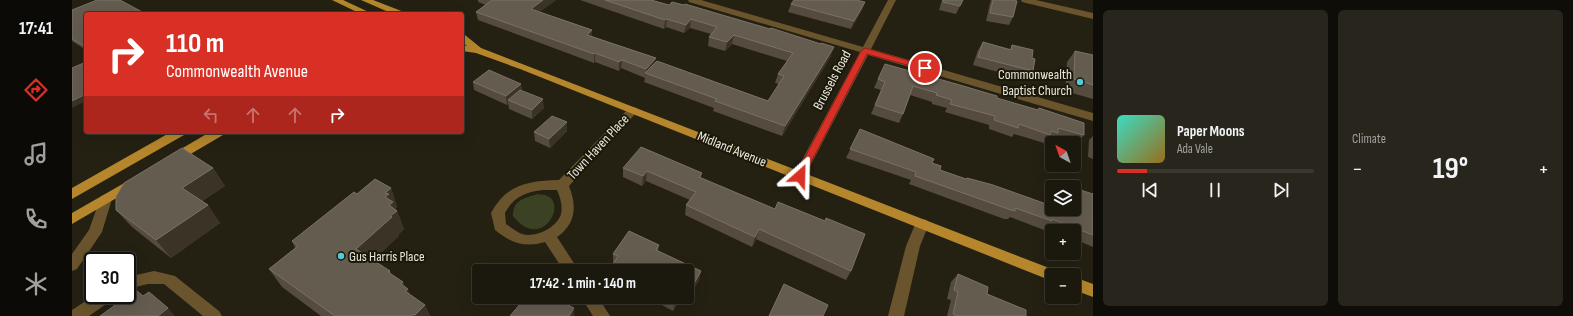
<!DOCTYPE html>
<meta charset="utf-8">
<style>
body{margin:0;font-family:"Sofia Sans Condensed",sans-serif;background:#28251c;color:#f1f3f6;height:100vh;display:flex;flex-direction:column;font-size:15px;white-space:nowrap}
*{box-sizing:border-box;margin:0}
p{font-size:13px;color:#a0a09e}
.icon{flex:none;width:22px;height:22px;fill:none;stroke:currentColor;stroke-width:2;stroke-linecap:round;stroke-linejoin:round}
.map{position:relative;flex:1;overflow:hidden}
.panel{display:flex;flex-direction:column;gap:10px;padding:10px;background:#0f0d08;width:480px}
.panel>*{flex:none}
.banner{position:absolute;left:12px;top:12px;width:380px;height:122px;border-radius:4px;box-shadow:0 4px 16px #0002,0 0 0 1px #39372e;background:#d93025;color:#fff;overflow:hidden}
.needle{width:26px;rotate:320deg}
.controls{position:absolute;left:973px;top:136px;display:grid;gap:8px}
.controls a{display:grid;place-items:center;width:36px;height:36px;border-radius:4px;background:#1b180e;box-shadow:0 4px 16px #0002,0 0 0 1px #39372e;font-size:20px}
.speed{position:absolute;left:12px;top:252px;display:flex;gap:8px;font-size:20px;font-weight:700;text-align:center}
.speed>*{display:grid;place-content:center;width:52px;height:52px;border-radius:50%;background:#1b180e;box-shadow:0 4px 16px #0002,0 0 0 1px #39372e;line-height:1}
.speed .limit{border:2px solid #111;border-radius:6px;background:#fff;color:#111}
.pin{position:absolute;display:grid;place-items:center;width:34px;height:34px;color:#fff;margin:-17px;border:2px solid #fff;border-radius:50%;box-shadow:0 1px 4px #0007}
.me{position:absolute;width:44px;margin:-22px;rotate:25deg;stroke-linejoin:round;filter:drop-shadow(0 0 3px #0008)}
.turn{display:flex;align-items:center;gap:14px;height:84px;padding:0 16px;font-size:18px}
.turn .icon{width:52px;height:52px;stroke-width:2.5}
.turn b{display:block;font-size:28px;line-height:34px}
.lanes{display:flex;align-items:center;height:38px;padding:0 16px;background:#0003;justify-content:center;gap:20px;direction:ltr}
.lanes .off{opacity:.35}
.big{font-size:30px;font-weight:700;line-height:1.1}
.panel .widget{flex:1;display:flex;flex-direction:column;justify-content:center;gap:6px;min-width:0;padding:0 14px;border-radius:6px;background:#28251c}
.song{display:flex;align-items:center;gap:12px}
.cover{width:48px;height:48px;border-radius:6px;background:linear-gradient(135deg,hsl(170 70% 55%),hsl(40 70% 35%))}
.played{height:4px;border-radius:2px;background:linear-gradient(90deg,#d93025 15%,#39372e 15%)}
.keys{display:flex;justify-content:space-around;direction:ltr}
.heat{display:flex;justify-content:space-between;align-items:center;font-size:22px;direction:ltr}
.panel .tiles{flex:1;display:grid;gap:10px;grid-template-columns:repeat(2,1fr)}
.trip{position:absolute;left:400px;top:264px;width:222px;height:40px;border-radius:4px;background:#1b180e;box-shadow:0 4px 16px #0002,0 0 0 1px #39372e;font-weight:700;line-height:40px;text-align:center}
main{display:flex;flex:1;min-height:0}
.tabs{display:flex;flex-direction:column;width:72px;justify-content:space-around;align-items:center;background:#0b0a06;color:#a0a09e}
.tabs .icon{width:28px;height:28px}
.tabs .on{color:#d93025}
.tabs b{font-size:18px;color:#f1f3f6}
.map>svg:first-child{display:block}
.green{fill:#3b4223}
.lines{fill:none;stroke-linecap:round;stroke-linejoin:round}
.minor{fill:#6a542d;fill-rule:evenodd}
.major{fill:#b5862c;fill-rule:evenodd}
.wall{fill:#554b3f}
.shaded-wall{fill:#3b3326}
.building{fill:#655c50;stroke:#7a7267}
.route{fill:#d93025;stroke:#8d1f18}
.poi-dot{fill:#52cbd8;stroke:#1b1709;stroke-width:1.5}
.labels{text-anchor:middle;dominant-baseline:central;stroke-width:4;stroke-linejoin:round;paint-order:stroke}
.poi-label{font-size:14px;fill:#ebe9df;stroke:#1b1709;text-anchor:end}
.street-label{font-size:14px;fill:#ebe9df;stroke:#1b1709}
</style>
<main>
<nav class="tabs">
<b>17:41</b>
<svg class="icon on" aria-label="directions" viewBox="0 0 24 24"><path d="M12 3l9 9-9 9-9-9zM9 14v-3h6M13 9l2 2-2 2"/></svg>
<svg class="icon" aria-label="music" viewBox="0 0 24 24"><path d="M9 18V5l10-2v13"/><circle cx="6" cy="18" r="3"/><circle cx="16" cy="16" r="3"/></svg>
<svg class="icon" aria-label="phone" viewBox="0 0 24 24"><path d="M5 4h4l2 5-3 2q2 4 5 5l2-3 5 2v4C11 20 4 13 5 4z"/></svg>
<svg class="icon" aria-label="climate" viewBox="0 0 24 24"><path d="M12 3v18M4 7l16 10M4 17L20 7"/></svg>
</nav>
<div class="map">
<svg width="1021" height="316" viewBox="0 0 1021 316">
<rect width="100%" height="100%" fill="#242012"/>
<path class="green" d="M466,194C469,195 473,194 475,196C496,204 469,252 441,216C441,200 452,198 466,194Z"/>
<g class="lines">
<path class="minor" d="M616,0H629L791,47L816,0H824L799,49L1021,113V121L796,55L732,178L728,179L724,178L722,175L788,52L617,2Z
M949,0H964L1021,13V19L950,2Z
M561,107L565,108L566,110L565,112L497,186C505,206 504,224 485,237L507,271H492L473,242C453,248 439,243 423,230L419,213C435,184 455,181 487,180L557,108ZM471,190H485C488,197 491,206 489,214C485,228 463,238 450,234C444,232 439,227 434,224L433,213C441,197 454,192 471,190Z
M34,194L39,196L40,199L30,232L5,269L0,271V254L17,230L29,196Z
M850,219L855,220L857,224L848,246L832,316H816L834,246L845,220Z
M82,271L103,276L147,311L150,316H131L92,284H76L55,289V277Z
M23,295H43L40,300L17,316H0V310Z
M509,297H526L538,316H521Z"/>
<path class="major" d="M260,0H271L301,14H289Z
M289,0H301L332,12L333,14H321Z
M390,34L393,35L409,48L985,271L987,275H980V281L975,279L448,69L404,53L390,51V45L395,46L390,42Z
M99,132H114L112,135L0,199V188Z
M138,132H153L151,135L105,162L101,163L97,162L95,159L97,156Z
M61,178L65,180L67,183L65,186L0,224V213Z
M1002,277L1021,284V297L1002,290Z"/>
</g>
<path class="wall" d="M406,0H484L467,12L520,30V36L584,62L696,101L707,84L703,83L706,74L715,61L660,44L653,51L636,46L637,37L639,34L618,28L612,33L594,27L592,29L508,0H579L759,56L710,136L641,111L642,108L572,82L573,78L549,68L547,71L523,62L522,63L406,20L404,12L414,5L406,2Z
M870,0H891L884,14L867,10Z
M919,0H941V17L937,25L914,21L918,3Z
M774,1L793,2L790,10L779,29L716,12L719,4Z
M0,10L14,14V50L0,41Z
M911,42L938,49L940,45L960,58L961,71L955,80L901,65L906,50Z
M1003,51L1021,55V99L993,91L995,62Z
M806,79L925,98L965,110L967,108L1012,135L1005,144L982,137L979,141L974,140L972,143L942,134L940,137L917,129V125L873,112L875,108L860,104V102L838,95L831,114L827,123L799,114L809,90L802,88Z
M401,82L449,84L450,91L472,108L460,119L437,109L436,103L435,105L402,90Z
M495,122V131L478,148L463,141L462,132Z
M788,129L860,163L868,170L894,179L895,178L978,205L979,191L980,190V209L1021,194V247L1002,239V231H980L973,228L972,230L938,217L936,219H932L837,184L839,180L774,158Z
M1021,136V159L1016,157L1017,140Z
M141,168L153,186L130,201L136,205L148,223L99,258L60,227L44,210Z
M551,168L630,173L629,178L779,271L774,280L684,239L680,247L613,215L614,205L618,200L574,181L570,186L551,177Z
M987,183L1000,187H983Z
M319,188L325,207L324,208V210L325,211L332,229L326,235L327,236L301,260L318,271L319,274L331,282L333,287L338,295L353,305L358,316H249L210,287L197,269L223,248L220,241Z
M557,231L587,245L586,251L629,271L627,280L613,304L607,301L601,311L575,297H615V271H540L541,264L542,263L541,262V254Z
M886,274L915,294L954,316H875L879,300L875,299L879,282Z"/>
<path class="shaded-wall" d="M471,0H484L459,18V9Z
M793,2L790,10L779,29L782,21Z
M595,19L594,27L592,29L593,20Z
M619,19L618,28L612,33L614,25Z
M520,30V39L515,35Z
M662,35L660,44L653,51L655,42Z
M762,47L759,56L710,136L713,126Z
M523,53V62L522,63V54Z
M584,58L583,67L573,73V78L574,69Z
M550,60L549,68L547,71V62Z
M449,84L450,92L436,100V103L435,105L434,96Z
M14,94V101L0,108V101Z
M471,99L472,108L460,119V110Z
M495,122V131L478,148L477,139Z
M141,168L153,186L123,205L110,188Z
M575,171L574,181L570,186L571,176Z
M319,188L325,207L324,208L325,211L332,229L326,235L327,236L293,268L284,249L313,197V193Z
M136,205L148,223L99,258L84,240Z
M687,229L684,239L680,247L683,237Z
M629,271L627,280L613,304L615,296Z
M331,282L334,290L336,289L343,307L329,284Z
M606,297H607V301L601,311L603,303Z
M498,299V308L494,304Z
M353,305L358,316H343V315Z
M96,308L103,316H86Z
M502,308V316H497Z"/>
<path class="building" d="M25,0H48L74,14H14V47L0,39V10Z
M420,0H471L459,9L520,30L515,35L584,58L574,69L550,60L547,62L523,53L522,54L404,12Z
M533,0H579L597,5L600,2L612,5L613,4L698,29L699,28L749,44V43L762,47L713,126L643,101L645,99L573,73L585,61L696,101L712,76L706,74L721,53L662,35L655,42L637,37L645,27L619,19L614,25L595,19L593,20Z
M722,0H772L774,1V0H784L793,2L782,21L719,4Z
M871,0H891L888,6L871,2Z
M921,0H941L945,1L941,17L918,13Z
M911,42L939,50L940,45L961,50L960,58L963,59L961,71L906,57Z
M1003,51L1021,55V85L1002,79Z
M14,62V94L0,101V68Z
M813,64L888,85L925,96V98L966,110L967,108L1012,123V135L986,128V133L979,131L978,135L947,124L946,128L922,120L923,116L878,104L880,100L864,95L865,93L841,86L831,114L803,105L813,82L806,79Z
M417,70L449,84L434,96L401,82Z
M448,90L471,99L460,110L436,100Z
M480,116L495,122L477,139L462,132Z
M788,129L862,159L860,163L869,166L868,170L894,179L895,178L921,185L980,206V209H1002V188L1021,194V235L980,219V221L943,208V211L939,210L843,176L844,172L778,149Z
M569,147L630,173L627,177L703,209L706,202L753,221L754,218L793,234L779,271L687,229L683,237L614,205L624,192L575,171L571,176L551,168Z
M110,148L141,168L110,188L136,205L84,240L44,210V197L52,183Z
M303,179L319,188L313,193L317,194L313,197L321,202L317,205L325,211L318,216L320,217L284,249L318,271L316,272L331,282L329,284L336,289L333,291L353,305L343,315L341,314L339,316H263L197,269L226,246L220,241L282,192L285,194Z
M987,183L1000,187H986Z
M557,231L587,245L584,250L629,271L615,296V271H554L541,264L546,256L541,254Z
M886,274L916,287L915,294L954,310V316H884L881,314L886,292L882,290Z
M712,284L756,305L751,316H697Z
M64,290L71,296L77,292L96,308L86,316H28Z
M454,297H494L498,299L494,304L502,308L497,316H438Z
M593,297H606L603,303Z"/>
<path class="route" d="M793,48L855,66L857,68L853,70L795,54L732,176L728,179L724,178L723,176L789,51Z"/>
<g class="poi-dot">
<circle cx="1008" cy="82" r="4"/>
<circle cx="269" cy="256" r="4"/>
</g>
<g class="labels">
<g class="poi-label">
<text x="1000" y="74">Commonwealth<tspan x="1000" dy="16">Baptist Church</tspan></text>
<text x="277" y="256" text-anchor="start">Gus Harris Place</text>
</g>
<g class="street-label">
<text transform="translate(760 80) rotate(-62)">Brussels Road</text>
<text transform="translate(526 147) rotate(-47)">Town Haven Place</text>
<text transform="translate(660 149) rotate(22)">Midland Avenue</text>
</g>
</g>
</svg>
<div class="controls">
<a><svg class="needle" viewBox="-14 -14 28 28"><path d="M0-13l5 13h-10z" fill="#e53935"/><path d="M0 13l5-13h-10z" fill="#a0a09e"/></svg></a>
<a><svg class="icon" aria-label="layers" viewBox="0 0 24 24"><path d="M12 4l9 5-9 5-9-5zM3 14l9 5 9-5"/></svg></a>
<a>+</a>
<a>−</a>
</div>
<div class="speed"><div class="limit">30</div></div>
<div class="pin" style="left:853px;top:68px;background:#d93025"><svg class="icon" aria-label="arrive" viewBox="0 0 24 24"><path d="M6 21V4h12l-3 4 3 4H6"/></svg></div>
<svg class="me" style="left:728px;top:176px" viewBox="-20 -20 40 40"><path d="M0-17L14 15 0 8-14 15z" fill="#d93025" stroke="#fff" stroke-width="4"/></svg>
<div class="trip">17:42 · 1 min · 140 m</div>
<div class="banner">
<div class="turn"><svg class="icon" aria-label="right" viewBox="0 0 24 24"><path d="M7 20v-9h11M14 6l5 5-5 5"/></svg><div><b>110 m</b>Commonwealth Avenue</div></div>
<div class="lanes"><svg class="icon off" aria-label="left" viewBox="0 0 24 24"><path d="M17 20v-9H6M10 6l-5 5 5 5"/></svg><svg class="icon off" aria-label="ahead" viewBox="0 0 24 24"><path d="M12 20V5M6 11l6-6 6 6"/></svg><svg class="icon off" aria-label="ahead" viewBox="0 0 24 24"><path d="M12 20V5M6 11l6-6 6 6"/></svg><svg class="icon" aria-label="right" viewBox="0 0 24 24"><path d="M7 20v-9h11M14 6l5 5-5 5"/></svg></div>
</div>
</div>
<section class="panel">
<div class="tiles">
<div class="widget">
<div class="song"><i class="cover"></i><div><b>Paper Moons</b><p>Ada Vale</p></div></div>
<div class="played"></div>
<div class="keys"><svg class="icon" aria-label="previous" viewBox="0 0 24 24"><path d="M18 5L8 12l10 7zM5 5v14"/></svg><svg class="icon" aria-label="pause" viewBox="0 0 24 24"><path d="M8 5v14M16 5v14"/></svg><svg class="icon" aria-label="next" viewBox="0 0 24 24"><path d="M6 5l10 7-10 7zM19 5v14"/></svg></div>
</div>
<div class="widget"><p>Climate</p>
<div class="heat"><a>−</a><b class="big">19°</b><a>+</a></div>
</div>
</div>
</section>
</main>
